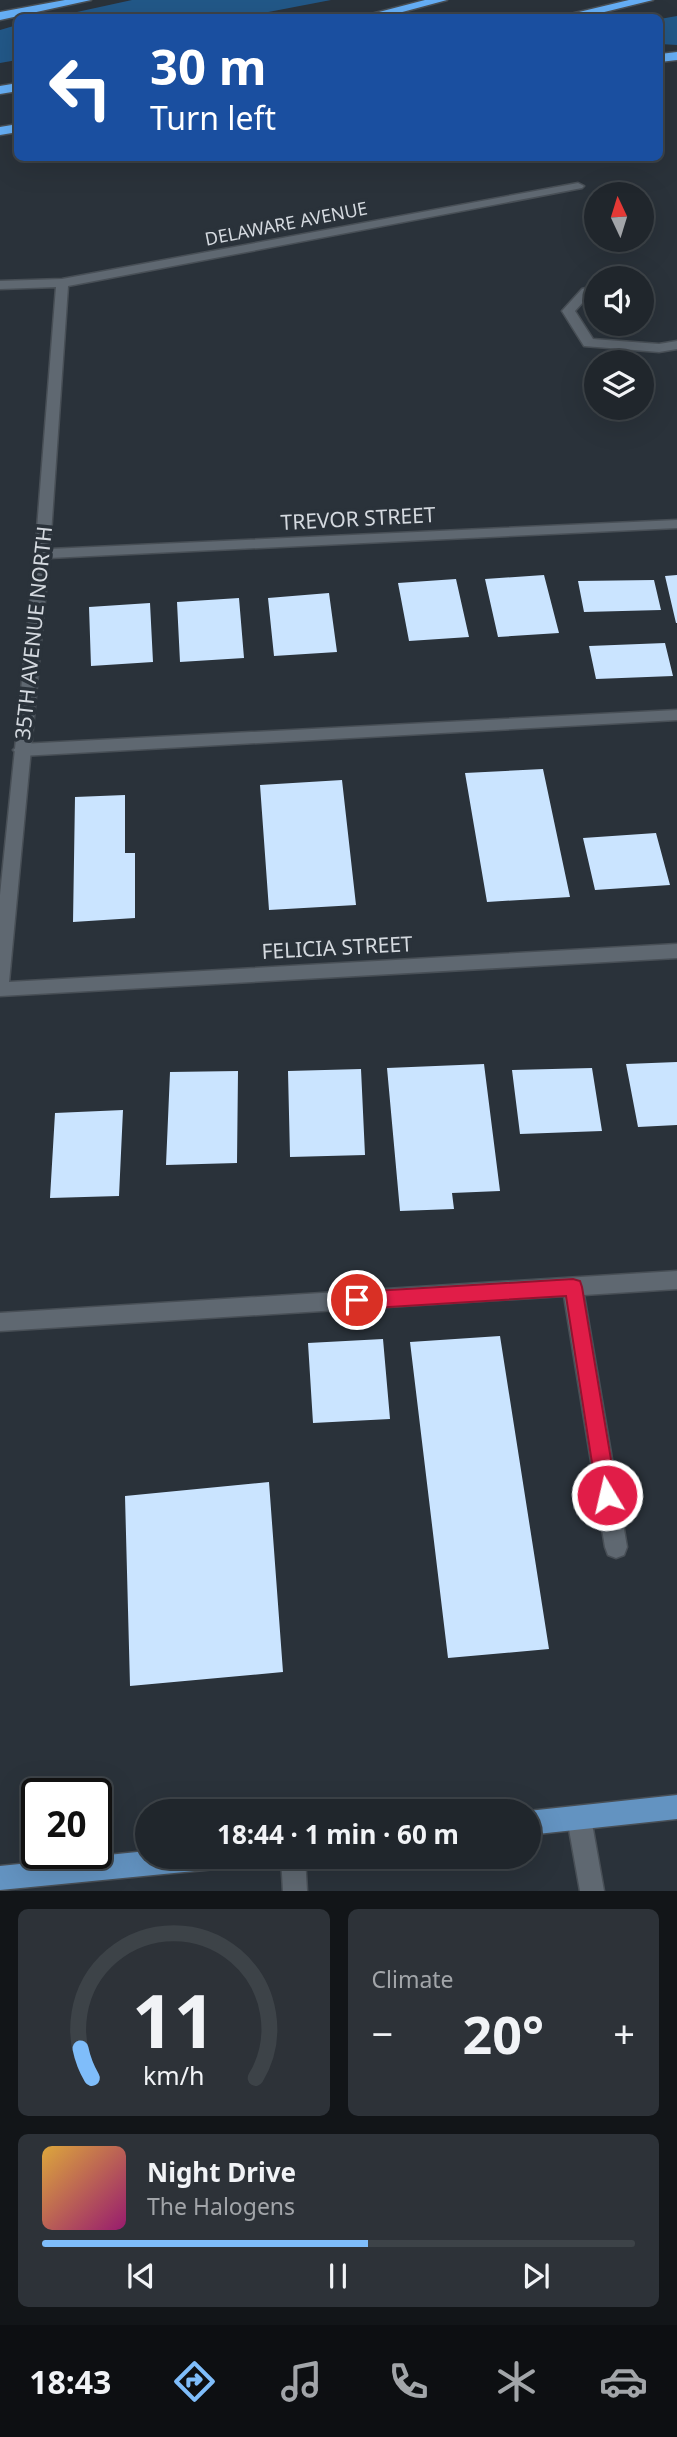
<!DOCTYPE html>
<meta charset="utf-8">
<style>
body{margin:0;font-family:"Noto Sans",sans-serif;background:#2d3238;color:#f1f3f6;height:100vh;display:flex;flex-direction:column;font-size:26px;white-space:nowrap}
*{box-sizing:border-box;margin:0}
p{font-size:23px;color:#a2a5a9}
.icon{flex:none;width:38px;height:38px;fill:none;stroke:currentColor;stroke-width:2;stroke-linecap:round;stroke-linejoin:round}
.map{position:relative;height:1891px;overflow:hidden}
.sheet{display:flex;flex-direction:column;gap:18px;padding:18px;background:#121518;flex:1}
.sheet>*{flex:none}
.hud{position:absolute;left:14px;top:14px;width:649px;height:147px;border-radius:10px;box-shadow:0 7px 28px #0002,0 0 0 2px #3d4348;background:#1a4fa0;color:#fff;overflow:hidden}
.needle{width:46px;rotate:356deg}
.buttons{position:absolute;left:584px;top:182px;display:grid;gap:14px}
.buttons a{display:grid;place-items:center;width:70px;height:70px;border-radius:50%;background:#20262c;box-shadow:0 7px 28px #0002,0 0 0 2px #3d4348;font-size:35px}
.speed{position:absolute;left:21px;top:1778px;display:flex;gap:14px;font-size:35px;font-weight:700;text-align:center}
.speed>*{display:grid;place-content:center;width:91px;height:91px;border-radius:50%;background:#20262c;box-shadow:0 7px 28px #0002,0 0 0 2px #3d4348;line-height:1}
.speed .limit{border:4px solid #111;border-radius:10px;background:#fff;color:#111}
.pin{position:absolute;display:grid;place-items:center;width:60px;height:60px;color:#fff;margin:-30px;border:4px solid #fff;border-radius:50%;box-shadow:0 2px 7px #0007}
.me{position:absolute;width:77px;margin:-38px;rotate:351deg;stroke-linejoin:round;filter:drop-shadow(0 0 5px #0008)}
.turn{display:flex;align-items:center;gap:24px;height:147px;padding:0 21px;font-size:32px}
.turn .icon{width:91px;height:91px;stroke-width:2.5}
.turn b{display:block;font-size:49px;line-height:60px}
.big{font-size:52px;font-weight:700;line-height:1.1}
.sheet .tile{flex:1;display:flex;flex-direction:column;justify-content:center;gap:10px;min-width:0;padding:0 24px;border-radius:10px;background:#2d3238}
.sheet .dial{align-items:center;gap:0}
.dial svg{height:182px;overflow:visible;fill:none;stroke:#3d4348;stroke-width:7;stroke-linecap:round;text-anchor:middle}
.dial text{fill:#f1f3f6;stroke:none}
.song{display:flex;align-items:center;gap:21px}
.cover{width:84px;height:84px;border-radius:10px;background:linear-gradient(135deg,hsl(40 70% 55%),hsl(320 70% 35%))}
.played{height:7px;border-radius:4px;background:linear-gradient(90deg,#7fbdfa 55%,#3d4348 55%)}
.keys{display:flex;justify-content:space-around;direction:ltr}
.heat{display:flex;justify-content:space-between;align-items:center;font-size:38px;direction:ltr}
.sheet .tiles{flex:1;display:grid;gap:18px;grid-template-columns:1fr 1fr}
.tile:last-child{grid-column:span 2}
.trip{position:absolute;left:135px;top:1799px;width:406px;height:70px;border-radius:35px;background:#20262c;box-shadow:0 7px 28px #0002,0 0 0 2px #3d4348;font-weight:700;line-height:70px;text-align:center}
.tabs{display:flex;height:112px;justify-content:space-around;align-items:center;background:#0d0f12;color:#a2a5a9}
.tabs .icon{width:49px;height:49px}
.tabs .on{color:#7fbdfa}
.tabs b{font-size:32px;color:#f1f3f6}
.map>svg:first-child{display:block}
.green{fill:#225888}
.building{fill:#cae4ff}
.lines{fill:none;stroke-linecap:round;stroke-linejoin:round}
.service-casing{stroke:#484f56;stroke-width:3}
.minor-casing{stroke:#484f56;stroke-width:3}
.primary-casing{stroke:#484f56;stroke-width:3}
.motorway-casing{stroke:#484f56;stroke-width:3}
.service{fill:#5f6871;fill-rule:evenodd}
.minor{fill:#5f6871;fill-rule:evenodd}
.primary{fill:#6393c1;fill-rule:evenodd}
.motorway{fill:#66aff6;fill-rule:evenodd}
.route{fill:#e11d48;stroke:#92132f;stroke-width:2}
.labels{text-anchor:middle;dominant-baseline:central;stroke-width:7;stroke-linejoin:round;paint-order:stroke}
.far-street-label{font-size:18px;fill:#d4d9df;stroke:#2a323a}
.street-label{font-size:21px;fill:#d4d9df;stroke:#2a323a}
</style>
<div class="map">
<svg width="677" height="1891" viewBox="0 0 677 1891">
<rect width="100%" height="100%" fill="#2a323a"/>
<path class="green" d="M132,0H331L242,17H54Z
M677,16V45L660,44V19Z
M17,25V60L0,63V30Z"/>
<path class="building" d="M544,575L559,633L498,637L485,579Z
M677,575V623H676L665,576Z
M456,579L469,637L409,641L398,583Z
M654,580L661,610L584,612L578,581Z
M329,593L337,652L274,656L268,598Z
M239,598L244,658L180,662L177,602Z
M150,603L153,662L91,666L89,607Z
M665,643L673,676L596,679L589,646Z
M543,769L570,897L487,902L465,773Z
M342,780L356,905L269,910L260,785Z
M125,795V853H135V918L73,922L75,797Z
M656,833L670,885L595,890L583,838Z
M677,1062V1125L638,1127L626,1064Z
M484,1064L500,1191L452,1193L454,1209L400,1211L387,1068Z
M592,1068L602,1131L520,1134L512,1070Z
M361,1069L365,1155L290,1157L288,1071Z
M238,1071L237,1163L166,1165L170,1072Z
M123,1110L119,1196L50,1198L55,1113Z
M500,1336L549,1649L448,1658L410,1342Z
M383,1339L390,1419L313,1423L308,1343Z
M269,1482L283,1672L130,1686L125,1496Z"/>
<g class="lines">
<defs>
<path id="service" d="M586,288L592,292L575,311L593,339L659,344L677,341V349L659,352L584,346L562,311L582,289Z
M677,710V720L21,756L13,750L21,744Z
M677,1271V1289L584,1295L627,1547L624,1555L616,1558L608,1555L605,1547L564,1296L0,1331V1313Z
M281,1857H305L307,1891H283Z"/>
<path id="minor" d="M578,183L584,186L582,188L68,286L50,549L677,520V528L49,558L9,982L677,944V958L0,996V895L35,554L56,287L0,289V281L62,279Z
M579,1806L588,1809L591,1818L604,1891H580L567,1818L570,1809Z"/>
<path id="primary" d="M677,1795V1819L528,1835V1811Z
M147,1851V1857H227L224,1866L215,1869L0,1890V1866Z"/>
<path id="motorway" d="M65,0H91L0,20V12Z
M425,0H447L380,18H356Z
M629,0H653L580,18H554Z
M677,52V60L660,62V54Z
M18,83V91L0,94V86Z
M18,124V132L0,135V127Z"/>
</defs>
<use href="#service" class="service-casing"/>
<use href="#minor" class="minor-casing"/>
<use href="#primary" class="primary-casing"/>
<use href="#motorway" class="motorway-casing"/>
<use href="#service" class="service"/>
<use href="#minor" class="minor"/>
<use href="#primary" class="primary"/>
<use href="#motorway" class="motorway"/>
</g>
<path class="route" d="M573,1279L580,1281L582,1287L617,1495L614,1502L607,1505L600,1502L597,1495L566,1296L357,1309L350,1306L347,1300L350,1295L357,1292Z"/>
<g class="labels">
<g class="far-street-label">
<text transform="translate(286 223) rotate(-11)">DELAWARE AVENUE</text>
</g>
<g class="street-label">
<text transform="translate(358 518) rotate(-3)">TREVOR STREET</text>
<text transform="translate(33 633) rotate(-84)">35TH AVENUE NORTH</text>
<text transform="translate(337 947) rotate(-3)">FELICIA STREET</text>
</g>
</g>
</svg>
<div class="buttons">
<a><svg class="needle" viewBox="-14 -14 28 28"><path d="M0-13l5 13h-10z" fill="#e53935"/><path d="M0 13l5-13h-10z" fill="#a2a5a9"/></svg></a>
<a><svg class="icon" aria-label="sound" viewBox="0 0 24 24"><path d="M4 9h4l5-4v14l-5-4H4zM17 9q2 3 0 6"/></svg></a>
<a><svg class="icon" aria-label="layers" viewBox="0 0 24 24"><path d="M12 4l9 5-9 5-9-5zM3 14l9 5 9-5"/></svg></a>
</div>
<div class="speed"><div class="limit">20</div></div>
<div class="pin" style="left:357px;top:1300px;background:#d93025"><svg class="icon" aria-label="arrive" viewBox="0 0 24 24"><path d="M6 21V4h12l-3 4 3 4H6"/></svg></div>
<svg class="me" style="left:607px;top:1495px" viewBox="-20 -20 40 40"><circle r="17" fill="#e11d48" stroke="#fff" stroke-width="3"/><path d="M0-11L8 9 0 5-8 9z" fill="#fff"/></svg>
<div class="trip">18:44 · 1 min · 60 m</div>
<div class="hud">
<div class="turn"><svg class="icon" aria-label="left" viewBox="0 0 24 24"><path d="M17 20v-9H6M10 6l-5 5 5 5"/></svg><div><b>30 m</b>Turn left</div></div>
</div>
</div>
<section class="sheet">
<div class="tiles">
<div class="tile dial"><svg viewBox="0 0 100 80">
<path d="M14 69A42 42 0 1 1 86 69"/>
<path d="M14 69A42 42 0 0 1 9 56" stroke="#7fbdfa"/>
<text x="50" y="56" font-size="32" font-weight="700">11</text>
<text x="50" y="72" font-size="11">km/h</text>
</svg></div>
<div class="tile"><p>Climate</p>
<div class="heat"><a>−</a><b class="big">20°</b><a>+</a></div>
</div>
<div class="tile">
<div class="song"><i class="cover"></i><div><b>Night Drive</b><p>The Halogens</p></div></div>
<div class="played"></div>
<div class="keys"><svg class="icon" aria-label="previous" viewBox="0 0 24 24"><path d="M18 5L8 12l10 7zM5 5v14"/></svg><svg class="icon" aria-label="pause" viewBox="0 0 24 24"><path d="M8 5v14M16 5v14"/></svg><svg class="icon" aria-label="next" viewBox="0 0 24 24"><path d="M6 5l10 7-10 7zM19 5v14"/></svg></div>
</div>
</div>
</section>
<nav class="tabs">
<b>18:43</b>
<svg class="icon on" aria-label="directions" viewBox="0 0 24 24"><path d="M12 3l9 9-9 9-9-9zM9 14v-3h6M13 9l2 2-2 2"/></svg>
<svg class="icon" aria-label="music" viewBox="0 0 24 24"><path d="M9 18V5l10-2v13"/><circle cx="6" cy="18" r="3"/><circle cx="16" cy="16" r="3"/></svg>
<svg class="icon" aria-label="phone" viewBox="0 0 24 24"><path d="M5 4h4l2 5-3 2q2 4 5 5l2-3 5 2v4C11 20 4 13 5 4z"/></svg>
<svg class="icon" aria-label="climate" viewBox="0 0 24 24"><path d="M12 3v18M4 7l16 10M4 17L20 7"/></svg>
<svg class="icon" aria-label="car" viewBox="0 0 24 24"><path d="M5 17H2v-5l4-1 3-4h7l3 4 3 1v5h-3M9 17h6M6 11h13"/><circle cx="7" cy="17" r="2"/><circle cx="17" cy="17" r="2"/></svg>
</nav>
